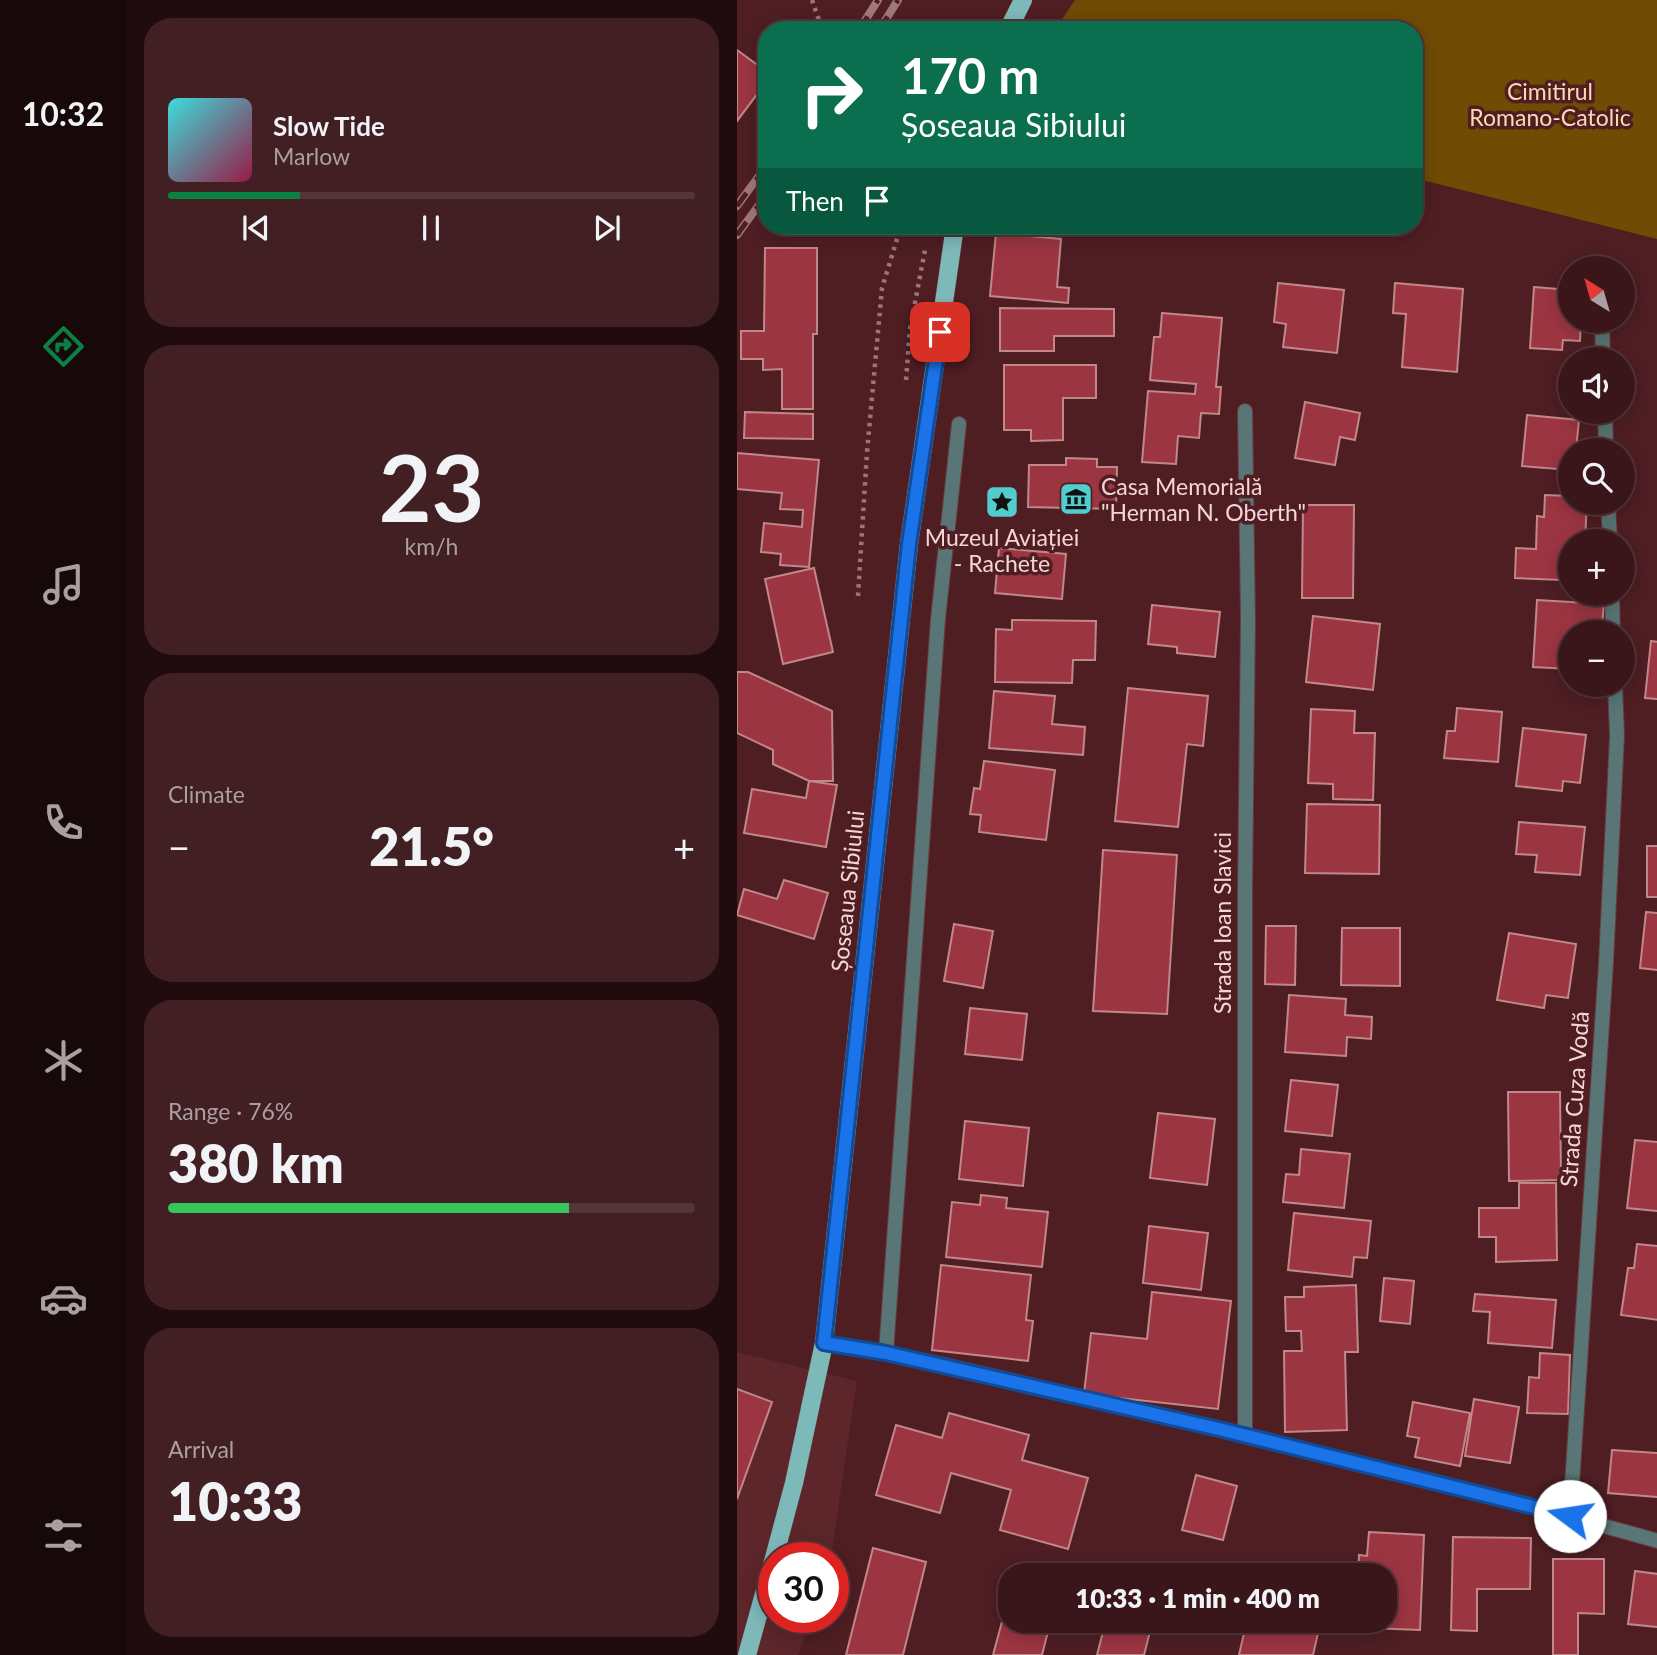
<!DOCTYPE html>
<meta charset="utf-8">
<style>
body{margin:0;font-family:Lato,sans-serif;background:#411f23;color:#f1f3f6;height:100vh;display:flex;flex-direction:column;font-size:26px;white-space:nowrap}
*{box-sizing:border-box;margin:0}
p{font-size:23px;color:#ab9fa2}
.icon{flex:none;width:38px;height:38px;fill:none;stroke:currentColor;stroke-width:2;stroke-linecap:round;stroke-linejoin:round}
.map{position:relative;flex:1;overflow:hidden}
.side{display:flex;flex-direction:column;gap:18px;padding:18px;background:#200c0e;width:611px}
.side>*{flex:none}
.hud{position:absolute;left:21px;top:21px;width:665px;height:214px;border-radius:28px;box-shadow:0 4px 18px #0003,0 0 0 2px #543539;background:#0b6e4f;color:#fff;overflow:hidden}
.needle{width:46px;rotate:323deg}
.fabs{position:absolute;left:821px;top:256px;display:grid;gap:14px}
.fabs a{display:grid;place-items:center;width:77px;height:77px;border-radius:50%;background:#3a161a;box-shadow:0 4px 18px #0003,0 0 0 2px #543539;font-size:35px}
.speed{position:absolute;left:21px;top:1542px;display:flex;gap:14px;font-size:35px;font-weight:700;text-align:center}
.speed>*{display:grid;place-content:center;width:91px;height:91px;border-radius:50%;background:#3a161a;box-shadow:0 4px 18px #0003,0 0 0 2px #543539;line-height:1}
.speed .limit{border:10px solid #d22;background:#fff;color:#111}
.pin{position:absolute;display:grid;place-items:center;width:60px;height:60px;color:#fff;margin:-30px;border-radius:14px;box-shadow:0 4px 10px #0006}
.me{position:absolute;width:77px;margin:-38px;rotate:284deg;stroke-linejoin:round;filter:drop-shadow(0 0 5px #0008)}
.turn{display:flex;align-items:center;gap:24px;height:147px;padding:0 28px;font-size:32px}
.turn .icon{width:91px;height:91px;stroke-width:2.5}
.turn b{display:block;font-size:49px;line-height:60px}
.then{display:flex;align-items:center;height:66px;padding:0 28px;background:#0003;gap:14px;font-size:26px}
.big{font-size:52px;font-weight:800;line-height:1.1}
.side .tile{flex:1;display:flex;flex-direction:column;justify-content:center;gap:10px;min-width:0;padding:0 24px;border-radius:28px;background:#411f23}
.side .dial{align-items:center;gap:0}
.dial b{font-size:91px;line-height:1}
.song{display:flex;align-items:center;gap:21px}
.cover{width:84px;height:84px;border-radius:10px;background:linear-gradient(135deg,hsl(180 70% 55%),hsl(340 70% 35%))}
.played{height:7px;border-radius:4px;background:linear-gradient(90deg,#0b8043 25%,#543539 25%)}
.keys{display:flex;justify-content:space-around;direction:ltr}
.heat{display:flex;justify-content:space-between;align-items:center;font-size:38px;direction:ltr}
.charge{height:10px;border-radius:5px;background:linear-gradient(90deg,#34c759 76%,#543539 0)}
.trip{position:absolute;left:261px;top:1563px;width:399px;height:70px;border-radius:28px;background:#3a161a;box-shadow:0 4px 18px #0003,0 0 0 2px #543539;font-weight:800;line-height:70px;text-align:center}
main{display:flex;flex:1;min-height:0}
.dock{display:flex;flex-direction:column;width:126px;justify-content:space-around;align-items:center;background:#17090a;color:#ab9fa2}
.dock .icon{width:49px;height:49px}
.dock .selected{color:#0b8043}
.dock b{font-size:32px;color:#f1f3f6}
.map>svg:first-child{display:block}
.built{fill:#5c262a}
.green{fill:#6f4b03}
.building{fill:#9c3542;stroke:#c18789;stroke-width:2}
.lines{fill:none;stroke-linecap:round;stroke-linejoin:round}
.service-casing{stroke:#693b40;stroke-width:16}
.minor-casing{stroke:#693b40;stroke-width:16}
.primary-casing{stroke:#693b40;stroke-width:19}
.path{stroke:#9d7578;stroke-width:4.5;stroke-dasharray:3.5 5;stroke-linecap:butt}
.service{stroke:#597575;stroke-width:14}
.minor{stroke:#597575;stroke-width:14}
.primary{stroke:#7eb9ba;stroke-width:18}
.rail-casing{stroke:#a0787b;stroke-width:8}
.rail{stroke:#4e1e23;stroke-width:5;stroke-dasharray:16;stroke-linecap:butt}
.route-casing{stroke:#114b97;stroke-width:18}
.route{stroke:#1a73e8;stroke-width:12}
.labels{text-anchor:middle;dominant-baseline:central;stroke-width:7;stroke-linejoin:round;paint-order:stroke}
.park-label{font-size:23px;fill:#fadbaf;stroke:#4e1e23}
.poi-label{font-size:23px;fill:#f5d5d6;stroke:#4e1e23;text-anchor:start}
.street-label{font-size:23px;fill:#f5d5d6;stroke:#4e1e23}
</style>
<main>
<nav class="dock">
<b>10:32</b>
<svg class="icon selected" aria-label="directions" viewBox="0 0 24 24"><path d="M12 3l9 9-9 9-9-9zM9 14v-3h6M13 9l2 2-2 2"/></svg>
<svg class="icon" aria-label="music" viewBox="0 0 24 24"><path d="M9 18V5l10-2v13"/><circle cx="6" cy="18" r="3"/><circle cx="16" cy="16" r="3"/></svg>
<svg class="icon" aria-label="phone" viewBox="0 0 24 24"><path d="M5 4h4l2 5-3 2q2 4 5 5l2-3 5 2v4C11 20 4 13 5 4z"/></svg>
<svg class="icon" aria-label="climate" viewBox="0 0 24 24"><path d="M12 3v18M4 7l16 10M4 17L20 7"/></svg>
<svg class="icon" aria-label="car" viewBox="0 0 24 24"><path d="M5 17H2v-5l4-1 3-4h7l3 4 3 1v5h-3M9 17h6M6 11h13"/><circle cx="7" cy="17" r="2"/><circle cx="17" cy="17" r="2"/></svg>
<svg class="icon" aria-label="filters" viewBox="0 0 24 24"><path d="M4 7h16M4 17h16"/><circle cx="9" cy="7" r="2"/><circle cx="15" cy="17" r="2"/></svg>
</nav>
<section class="side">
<div class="tile">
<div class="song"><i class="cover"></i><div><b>Slow Tide</b><p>Marlow</p></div></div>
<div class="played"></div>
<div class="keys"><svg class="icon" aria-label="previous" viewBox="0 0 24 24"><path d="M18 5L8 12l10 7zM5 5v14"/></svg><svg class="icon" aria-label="pause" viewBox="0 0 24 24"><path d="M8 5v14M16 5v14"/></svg><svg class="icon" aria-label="next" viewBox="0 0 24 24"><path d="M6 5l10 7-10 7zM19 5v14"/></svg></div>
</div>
<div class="tile dial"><b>23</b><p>km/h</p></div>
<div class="tile"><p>Climate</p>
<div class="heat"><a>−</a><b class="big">21.5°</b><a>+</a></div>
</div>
<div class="tile"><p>Range · 76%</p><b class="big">380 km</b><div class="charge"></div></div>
<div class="tile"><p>Arrival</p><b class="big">10:33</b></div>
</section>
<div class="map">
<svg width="921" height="1655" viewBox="0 0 921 1655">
<rect width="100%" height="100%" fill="#4e1e23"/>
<path class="built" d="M0,1352L120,1381L94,1557L37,1558V1617H75L61,1655H0Z"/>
<path class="green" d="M338,0H920V239L677,178V30H318Z"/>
<path class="building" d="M0,50L30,72V81L0,121Z
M259,233L324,239L320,287L332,288L331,303L253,296Z
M28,248H80V334H76V409H45V369L26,370V359H4V331H27Z
M541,283L607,290L600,353L546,347L549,324L537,322Z
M658,283L726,289L720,372L665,367L669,314L656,313Z
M797,287L833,290V320H844L843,341L826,340L825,350L793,348Z
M263,308L377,309V336H317V351H263Z
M425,313L485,318L479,387H484L482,414L464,413L462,438L441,436L439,464L405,462L411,391L458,394L459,384L413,380L417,337H423Z
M267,365H359V398H326V440L294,441V430H267Z
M568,402L623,413L618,440L603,437L598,465L558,458Z
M8,412L76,414V439L7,438Z
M790,415L842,420L839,450H833V470L785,466Z
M0,453L82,460L72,567L43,565L44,554L24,552L27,523L65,527L66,510L43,509L45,493L0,489Z
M329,458L360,459V467H380L379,509L291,507L292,465H329Z
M808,495L833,496V502H850L848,541H833V568H824V580L778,578L779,548L799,549L800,516L807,517Z
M566,505H617L616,598H565Z
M262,548L329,554L325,599L258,593Z
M77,568L96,652L46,664L28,579Z
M800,600L867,604L865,625H850L849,632H833V669L796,667Z
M415,605L483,612L478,657L440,653V647L411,644Z
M576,616L643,624L636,690L569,682Z
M275,620L359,621L358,660H336L335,683L258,682L259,629L275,630Z
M914,641L921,642V699L908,698Z
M0,672H11L95,711L96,781H72L36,764V750L0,733Z
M391,688L471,696L466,746L450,744L441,827L378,821Z
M257,691L318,696L315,724L348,727L346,755L252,748Z
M720,708L765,712L761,762L707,758L710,731H718Z
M574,709L618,711L617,733H638L636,800L596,799V784L571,783Z
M786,728L849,735L843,783L826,781L825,791L779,786Z
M247,761L318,770L309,840L242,832L244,815L233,814L237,788L243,789Z
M72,781L100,785L89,847L7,833L15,789L69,798Z
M570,804L643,805L642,874L568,873Z
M782,822L848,827L843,875L798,872L800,855L779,854Z
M910,846H921V897H910Z
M366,850L440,855L430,1014L356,1011Z
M47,880L91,893L77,939L0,915L7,889L40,899Z
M909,912L921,913V970L903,968Z
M217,924L256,931L246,988L207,981Z
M529,926H559L558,985L528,984Z
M605,928H663V986L604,985Z
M772,933L839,944L831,998L809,995L807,1008L760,1000Z
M552,995L609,999L608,1015L635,1017L634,1039L610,1037L609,1056L548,1052Z
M233,1008L290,1014L285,1060L228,1054Z
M554,1080L601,1085L595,1136L548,1131Z
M771,1092H823L824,1180L772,1181Z
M421,1113L478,1119L470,1185L413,1178Z
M228,1121L292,1128L286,1186L222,1179Z
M898,1140L921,1142V1211L890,1208Z
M564,1149L613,1154L607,1208L546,1202L549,1174L562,1175Z
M782,1183H819L820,1260L759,1262V1237H742V1208H782Z
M244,1195L270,1198L269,1208L311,1212L305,1267L209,1257L215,1202L243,1205Z
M557,1213L634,1221L630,1258L617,1257L615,1277L551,1270Z
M412,1226L471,1233L464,1290L406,1283Z
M900,1244L921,1246V1320L884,1315L891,1268H897Z
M204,1265L294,1275L289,1320L296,1321L291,1361L195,1350Z
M647,1278L677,1281L673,1324L643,1321Z
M619,1285L621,1352H608L610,1430L548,1432L547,1351H565L564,1331H549L548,1297H567V1287Z
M415,1292L494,1301L481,1409L347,1394L354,1333L410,1339Z
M738,1294L819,1300L815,1348L751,1343L753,1312L736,1311Z
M803,1353L833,1355L831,1414L790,1413L792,1377L802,1378Z
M0,1389L35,1402L0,1499Z
M737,1399L782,1407L773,1463L728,1456Z
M676,1402L733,1413L723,1466L678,1457L682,1438L670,1436Z
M212,1413L292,1435L285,1460L351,1478L331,1549L263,1530L274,1490L214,1473L203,1513L139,1495L159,1425L205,1438Z
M875,1450L921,1453V1497L871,1493Z
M459,1475L500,1486L486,1540L445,1530Z
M632,1532L687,1535L683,1630L631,1628V1620H648V1575H621L622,1555L630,1556Z
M716,1537L794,1538L793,1589H740V1631L714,1630Z
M136,1548L189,1562L166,1655H109Z
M816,1559H867V1614L841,1613V1655H816Z
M898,1571L921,1574V1627L891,1624Z
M273,1592V1620H314L305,1655H256Z
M369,1620H401L415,1624L407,1655H360Z
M510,1620H584L576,1655H502Z"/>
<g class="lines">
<defs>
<path id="service" d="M149,1353L201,619L222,424"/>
<path id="minor" d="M865,321L866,359
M508,411L511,620L508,892V1435
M868,411L869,450
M871,502L873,541
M875,593L876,632
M87,1343C188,1357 288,1385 387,1407C565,1449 744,1491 921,1541
M833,1516L869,963L880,736L878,684"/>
<path id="primary" d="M271,30L286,0
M37,1558L57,1483L87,1343L172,544L218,226
M10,1655L37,1558"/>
</defs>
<use href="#service" class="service-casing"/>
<use href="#minor" class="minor-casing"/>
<use href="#primary" class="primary-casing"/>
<path class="path" d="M75,0L84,26L90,30
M169,380L173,329L188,250
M121,596L130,452L145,288L164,226"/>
<use href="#service" class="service"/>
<use href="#minor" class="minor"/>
<use href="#primary" class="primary"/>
<defs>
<path id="rail" d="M122,30L141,0
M142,30L161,0
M0,206L30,165
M0,235L30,194"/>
</defs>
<use href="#rail" class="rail-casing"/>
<use href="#rail" class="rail"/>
</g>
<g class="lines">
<defs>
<path id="route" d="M203,332L172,544L87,1343L149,1353L482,1429L833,1516"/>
</defs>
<use href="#route" class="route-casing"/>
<use href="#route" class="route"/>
</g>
<defs>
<symbol id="museum-square" viewBox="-11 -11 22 22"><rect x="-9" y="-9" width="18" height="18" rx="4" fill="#52cdce" stroke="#4e1e23"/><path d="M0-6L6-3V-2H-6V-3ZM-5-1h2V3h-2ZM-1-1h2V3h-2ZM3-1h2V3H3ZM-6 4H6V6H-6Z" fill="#111"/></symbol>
<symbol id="sight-square" viewBox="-11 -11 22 22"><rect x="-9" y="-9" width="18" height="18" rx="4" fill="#52cdce" stroke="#4e1e23"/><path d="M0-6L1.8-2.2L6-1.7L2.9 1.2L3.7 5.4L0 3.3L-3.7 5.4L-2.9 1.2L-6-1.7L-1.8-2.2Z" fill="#111"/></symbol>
</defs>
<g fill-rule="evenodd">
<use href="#museum-square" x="320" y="480" width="38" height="38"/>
<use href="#sight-square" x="246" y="483" width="38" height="38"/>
</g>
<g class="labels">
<g class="park-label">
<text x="813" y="91">Cimitirul<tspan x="813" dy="26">Romano-Catolic</tspan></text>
</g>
<g class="poi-label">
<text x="364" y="486">Casa Memorială<tspan x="364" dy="26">"Herman N. Oberth"</tspan></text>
<text x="265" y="537" text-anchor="middle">Muzeul Aviației<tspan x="265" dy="26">- Rachete</tspan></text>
</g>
<g class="street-label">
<text transform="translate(110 891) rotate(-84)">Șoseaua Sibiului</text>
<text transform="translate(485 923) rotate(-90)">Strada Ioan Slavici</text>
<text transform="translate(837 1099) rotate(-86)">Strada Cuza Vodă</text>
</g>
</g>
</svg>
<div class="fabs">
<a><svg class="needle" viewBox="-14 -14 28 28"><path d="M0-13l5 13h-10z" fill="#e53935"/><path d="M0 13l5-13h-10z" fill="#ab9fa2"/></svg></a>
<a><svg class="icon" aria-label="sound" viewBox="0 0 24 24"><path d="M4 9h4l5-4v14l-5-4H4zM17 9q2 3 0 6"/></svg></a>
<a><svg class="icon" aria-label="search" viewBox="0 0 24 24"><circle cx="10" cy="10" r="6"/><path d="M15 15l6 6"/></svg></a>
<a>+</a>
<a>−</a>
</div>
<div class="speed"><div class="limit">30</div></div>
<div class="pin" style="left:203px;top:332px;background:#d93025"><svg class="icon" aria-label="arrive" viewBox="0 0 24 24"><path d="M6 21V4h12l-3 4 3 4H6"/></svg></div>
<svg class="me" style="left:833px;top:1516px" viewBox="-20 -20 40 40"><circle r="19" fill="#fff"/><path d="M0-13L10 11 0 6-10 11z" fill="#1a73e8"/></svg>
<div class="trip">10:33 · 1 min · 400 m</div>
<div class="hud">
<div class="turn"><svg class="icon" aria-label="right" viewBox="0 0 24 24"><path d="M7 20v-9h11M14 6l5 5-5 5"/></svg><div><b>170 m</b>Șoseaua Sibiului</div></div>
<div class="then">Then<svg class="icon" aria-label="arrive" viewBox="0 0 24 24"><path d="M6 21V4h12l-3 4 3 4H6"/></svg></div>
</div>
</div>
</main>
